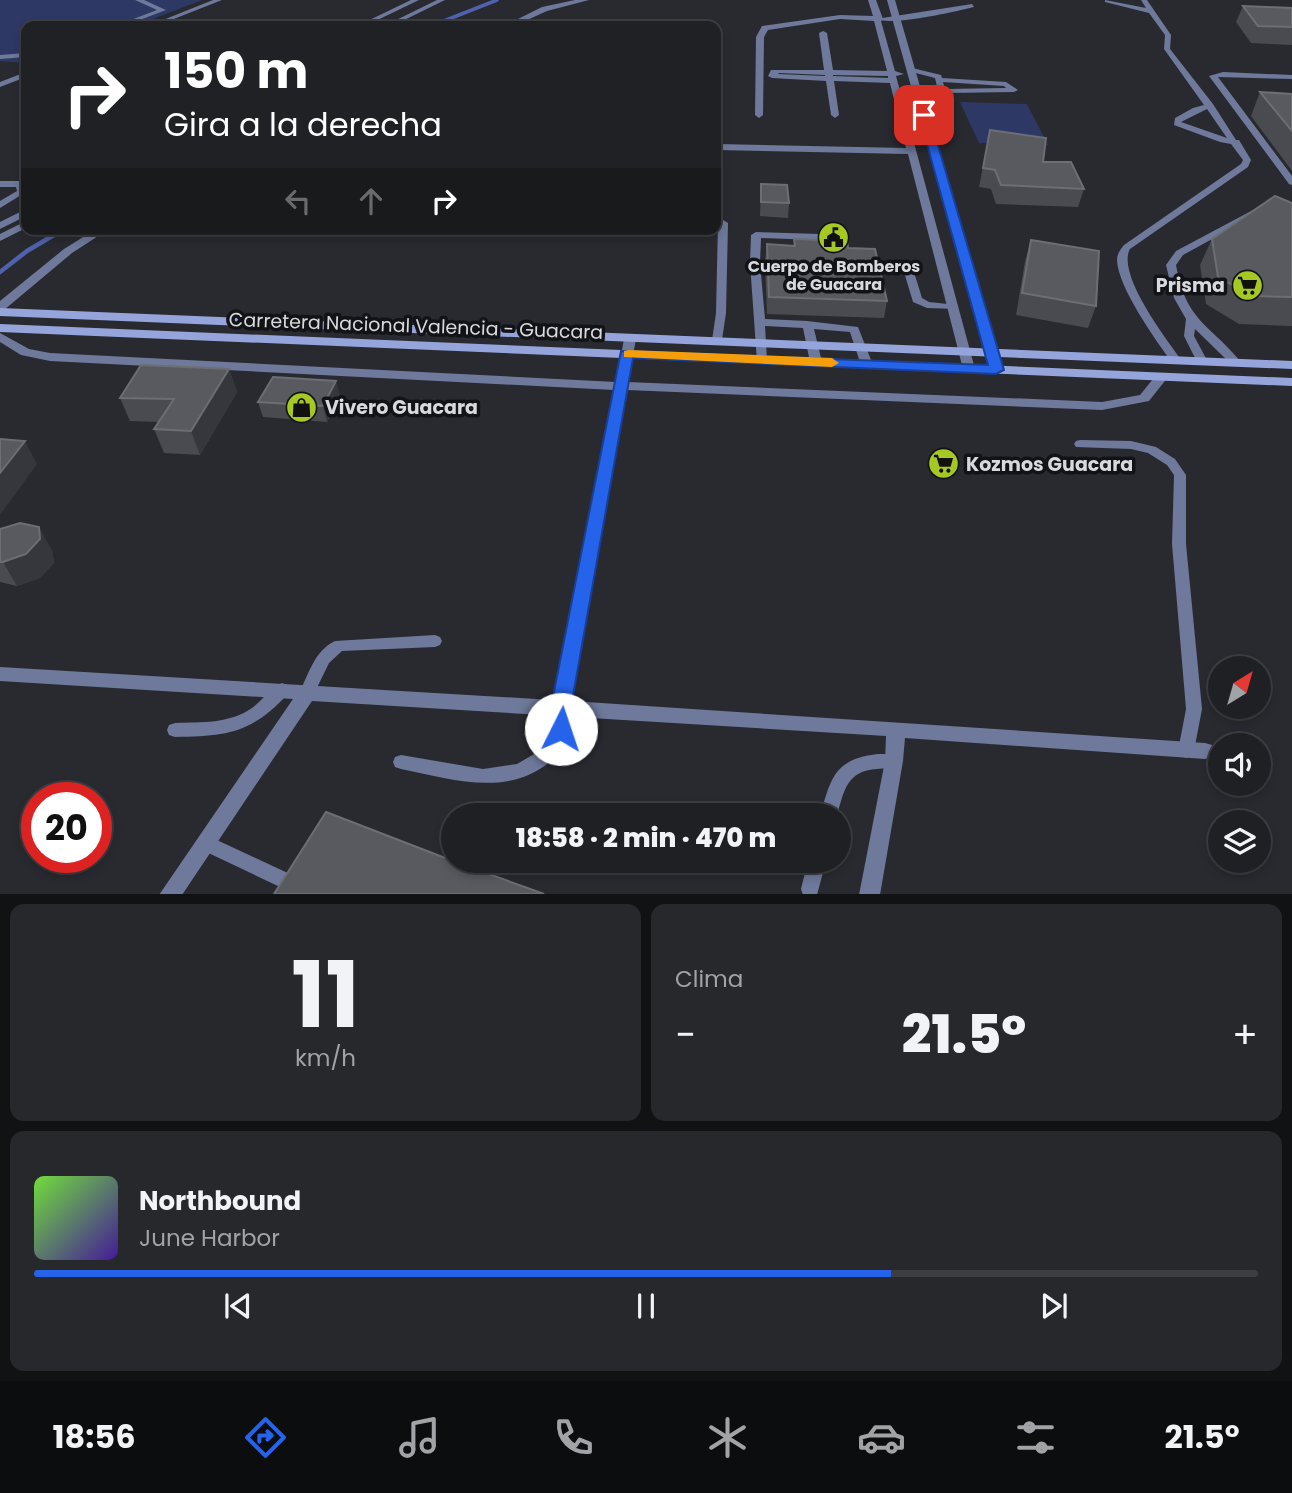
<!DOCTYPE html>
<html lang="es">
<meta charset="utf-8">
<style>
body{margin:0;font-family:Poppins,sans-serif;background:#27282c;color:#f1f3f6;height:100vh;display:flex;flex-direction:column;font-size:26px;white-space:nowrap}
*{box-sizing:border-box;margin:0}
p{font-size:23px;color:#a1a3a6}
.icon{flex:none;width:38px;height:38px;fill:none;stroke:currentColor;stroke-width:2;stroke-linecap:round;stroke-linejoin:round}
.map{position:relative;height:894px;overflow:hidden}
.drawer{display:flex;flex-direction:column;gap:10px;padding:10px;background:#111214;flex:1}
.drawer>*{flex:none}
.banner{position:absolute;left:21px;top:21px;width:700px;height:214px;border-radius:14px;box-shadow:0 4px 10px #0003,0 0 0 2px #3c3e41;background:#202124;color:#fff;overflow:hidden}
.needle{width:46px;rotate:37deg}
.tools{position:absolute;left:1208px;top:656px;display:grid;gap:14px}
.tools a{display:grid;place-items:center;width:63px;height:63px;border-radius:50%;background:#1f2024;box-shadow:0 4px 10px #0003,0 0 0 2px #3c3e41;font-size:35px}
.speed{position:absolute;left:21px;top:782px;display:flex;gap:14px;font-size:35px;font-weight:700;text-align:center}
.speed>*{display:grid;place-content:center;width:91px;height:91px;border-radius:50%;background:#1f2024;box-shadow:0 4px 10px #0003,0 0 0 2px #3c3e41;line-height:1}
.speed .limit{border:10px solid #d22;background:#fff;color:#111}
.pin{position:absolute;display:grid;place-items:center;width:60px;height:60px;color:#fff;margin:-30px;border-radius:14px;box-shadow:0 4px 10px #0006}
.me{position:absolute;width:77px;margin:-38px;rotate:4deg;stroke-linejoin:round;filter:drop-shadow(0 0 5px #0008)}
.turn{display:flex;align-items:center;gap:24px;height:147px;padding:0 28px;font-size:32px}
.turn .icon{width:91px;height:91px;stroke-width:2.5}
.turn b{display:block;font-size:49px;line-height:60px}
.lanes{display:flex;align-items:center;height:66px;padding:0 28px;background:#0003;justify-content:center;gap:35px;direction:ltr}
.lanes .off{opacity:.35}
.big{font-size:52px;font-weight:800;line-height:1.1}
.drawer .widget{flex:1;display:flex;flex-direction:column;justify-content:center;gap:10px;min-width:0;padding:0 24px;border-radius:14px;background:#27282c}
.drawer .dial{align-items:center;gap:0}
.dial b{font-size:91px;line-height:1}
.song{display:flex;align-items:center;gap:21px}
.cover{width:84px;height:84px;border-radius:10px;background:linear-gradient(135deg,hsl(100 70% 55%),hsl(260 70% 35%))}
.played{height:7px;border-radius:4px;background:linear-gradient(90deg,#2563eb 70%,#3c3e41 70%)}
.keys{display:flex;justify-content:space-around;direction:ltr}
.heat{display:flex;justify-content:space-between;align-items:center;font-size:38px;direction:ltr}
.drawer .tiles{flex:1;display:grid;gap:10px;grid-template-columns:1fr 1fr}
.widget:last-child{grid-column:span 2}
.trip{position:absolute;left:441px;top:803px;width:410px;height:70px;border-radius:35px;background:#1f2024;box-shadow:0 4px 10px #0003,0 0 0 2px #3c3e41;font-weight:800;line-height:70px;text-align:center}
.menu{display:flex;height:112px;justify-content:space-around;align-items:center;background:#0c0d0e;color:#a1a3a6}
.menu .icon{width:49px;height:49px}
.menu .active{color:#2563eb}
.menu b{font-size:32px;color:#f1f3f6}
.map>svg:first-child{display:block}
.green{fill:#2e3864}
.lines{fill:none;stroke-linecap:round;stroke-linejoin:round}
.stream-far1{stroke:#5061ad;stroke-width:3.5}
.stream{stroke:#5061ad;stroke-width:4.5}
.service{fill:#6e799b;fill-rule:evenodd}
.minor{fill:#6e799b;fill-rule:evenodd}
.secondary{fill:#95a5dc;fill-rule:evenodd}
.wall{fill:#494b50}
.shaded-wall{fill:#36373d}
.building{fill:#585a60;stroke:#6c6e73;stroke-width:2}
.route{fill:#2563eb;stroke:#184099;stroke-width:2}
.slow{fill:#f59e0b}
.labels{text-anchor:middle;dominant-baseline:central;stroke-width:7;stroke-linejoin:round;paint-order:stroke}
.far-poi-label{font-size:16px;font-weight:bold;fill:#d7d9dc;stroke:#121316}
.poi-label{font-size:19px;font-weight:bold;fill:#d7d9dc;stroke:#121316;text-anchor:start}
.street-label{font-size:19px;fill:#d7d9dc;stroke:#121316}
</style>
<div class="map">
<svg width="1292" height="895" viewBox="0 0 1292 895">
<rect width="100%" height="100%" fill="#292a30"/>
<path class="green" d="M0,0H202L135,26H26V63L0,61Z
M960,102L1027,104L1048,145L979,143Z"/>
<g class="lines">
<path class="stream-far1" d="M431,26L497,0"/>
<path class="stream" d="M0,272L27,251L64,229"/>
<path class="service" d="M135,0H144L166,10L124,26H115L157,10Z
M213,0H222L156,26H148Z
M411,0H419L365,26H357Z
M437,0H445L392,26H384Z
M1105,0L1146,8L1141,0H1147L1171,35L1170,49L1213,104L1236,140H1239L1251,160L1248,167L1130,249C1116,274 1167,340 1182,361L1176,364L1172,363C1156,340 1118,288 1117,260C1117,254 1120,250 1124,245L1241,164L1243,160L1231,144L1220,142L1174,125L1175,118L1193,108L1204,105L1164,49L1165,35L1149,13L1105,2ZM1207,109L1227,138L1181,122Z
M972,4L974,7C953,12 894,26 876,19Z
M26,53V57L0,59V55Z
M908,67L941,75L942,78L1006,82L1018,90L1014,92L946,93L954,132L946,136H907V132H944L947,129L935,78L908,71ZM943,82L1004,86L1006,88L945,89Z
M26,72V77L0,87V82Z
M1223,72L1292,75V79L1218,77L1292,176V185L1289,184L1209,76Z
M0,181H26V187H25L26,192L0,208V201L17,191L16,187H0Z
M26,209V216L0,229V222Z
M1253,210L1256,211V215L1183,255L1176,265C1186,322 1209,323 1242,363L1240,365H1232L1195,329L1194,336L1208,362L1202,365L1198,364L1184,336L1186,319L1174,298L1166,265L1176,251Z
M723,220L728,223L726,313L722,340L717,343L712,340L716,313L718,223Z
M26,221V228L0,241V234Z
M756,232L820,234L830,238L834,251L829,254L826,253L823,242L818,240L761,238L760,263L765,319L807,321L858,327L873,365L871,367H863L861,365L850,332L814,329L822,362L816,365L810,362L803,328L765,326L767,360L765,362H757L750,263L751,235Z
M909,269L914,272L922,298L929,302L957,305V309L927,308L913,302L904,272Z
M1080,440L1131,441L1156,447L1175,459L1186,475V544L1202,709L1194,751L1192,756L1186,758L1180,756L1178,751L1186,709L1172,544L1174,475L1167,465L1148,453L1131,449L1076,447L1074,444L1076,441Z
M435,635L440,637L442,641L440,645L435,647L342,651L329,663L312,698L307,700L302,698L299,693C309,674 314,651 335,641Z
M282,683L287,685L290,690L287,695C250,734 227,736 175,737L169,735L167,730L169,725L175,723C201,722 229,724 252,708C262,701 270,688 282,683Z
M561,700L567,702C573,716 568,731 562,743C559,749 556,757 551,761C507,798 451,779 401,769L395,767L393,762L395,757L401,755L483,769L517,764L541,750L553,728V707L555,702Z
M878,754H894L900,756L902,761L900,766C892,769 885,768 877,769C847,771 844,790 837,816H820C831,778 834,759 878,754Z
M206,835L292,875L295,881L292,887L286,890L280,887L200,849L197,843L200,837Z
M808,861H826L817,895H803L801,889Z"/>
<path class="minor" d="M575,0H589L547,11L514,26H504L542,7Z
M868,0H876L883,19L881,21L895,71L904,74L896,76L975,369L974,372L969,373L963,369L908,154L716,150V144L906,148L890,83L834,81L839,115L835,118L831,115L826,81L772,78L768,76L771,70H824L819,33L823,31L827,33L833,70L887,71L874,21L840,19L768,30L764,37L763,115L759,118L755,115L756,37L762,26L840,15L873,16ZM779,73L825,75V76L778,74ZM833,75L888,76V78L833,76Z
M887,0H895L1002,370L1001,373H991L990,370Z
M96,229H109L72,253L4,310L0,311V301L64,249Z
M0,333L29,349L50,353L616,382L624,339L630,335L636,339L628,382L1102,402L1140,395L1157,374H1167L1168,377L1149,401L1102,410L627,390L571,701L1205,743L1212,745L1214,751L1212,757L1205,759L905,738L903,761L880,895H859L885,761L886,736L312,701L182,895H159L293,699L0,681V667L553,700L614,390L50,361L21,355L0,342Z"/>
<path class="secondary" d="M0,308L1292,361V369L0,316Z
M0,324L1292,378V386L0,332Z"/>
</g>
<path class="wall" d="M1243,6L1292,8V45L1251,43L1236,22Z
M1260,92L1292,94V171L1251,116Z
M990,130L1084,189L1078,207L996,204L991,189L979,187Z
M761,184L789,203L788,218L760,216Z
M1292,203V326L1239,324L1206,304L1200,265L1212,239Z
M794,239L887,301L884,318L767,314L765,261L767,244L794,246Z
M1031,240L1096,306L1088,328L1016,315L1025,261Z
M229,369L237,392L200,455L164,453L154,429L159,422L130,421L120,398Z
M340,396L327,422L263,417L258,402Z
M0,529L52,550L54,563L40,578L17,586L0,582Z"/>
<path class="shaded-wall" d="M229,369L237,392L200,455L191,431Z
M336,381L340,396L327,422L323,406Z
M25,441L37,464L0,515V473Z
M39,527L52,550L54,563L40,578L17,586L3,562Z"/>
<path class="building" d="M1243,6L1292,8V27L1258,26Z
M1260,92L1292,94V131Z
M990,130L1046,138L1043,162H1071L1084,189L1001,185L995,170L983,168Z
M761,184L787,185L789,203L761,202Z
M1275,196L1292,203V297L1252,296L1218,277L1212,239Z
M794,239L847,241L848,248L875,249L887,301L769,297L767,244L795,246Z
M1031,240L1099,251L1096,306L1022,293Z
M141,365L229,369L191,431L154,429L174,399L120,398Z
M273,377L336,381L323,406L258,402Z
M0,439L25,441L0,473Z
M20,523L39,527L40,539L26,554L3,562H0V529Z
M326,812L453,861L544,894H274Z"/>
<path class="route" d="M924,112L929,115L1004,370L996,374L633,358L571,707V729L568,736L561,739L554,736L550,729L551,707L621,351L988,365L919,115Z"/>
<path class="slow" d="M629,350L832,358L839,363L832,367L624,357V351Z"/>
<defs>
<symbol id="civic-disc" viewBox="-11 -11 22 22"><circle r="9.5" fill="#a5c823" stroke="#121316"/><path d="M-.6-6.5H3V-4.5H.6V-3L4-1V1h2V6H-6V1h2V-1L-.6-3ZM-1.2 2.5V6h2.4V2.5Z" fill="#111"/></symbol>
<symbol id="supermarket-disc" viewBox="-11 -11 22 22"><circle r="9.5" fill="#a5c823" stroke="#121316"/><path d="M-6-5.5h2.5l.6 2H6L4.5 2H-2.5L-4.4-4H-6ZM-1.5 3.2a1.3 1.3 0 1 0 .1 0ZM3 3.2a1.3 1.3 0 1 0 .1 0Z" fill="#111"/></symbol>
<symbol id="shop-disc" viewBox="-11 -11 22 22"><circle r="9.5" fill="#a5c823" stroke="#121316"/><path d="M-5-2.5h2.3a2.7 3.5 0 0 1 5.4 0H5L5.5 6h-11ZM-1.5-2.5h3a1.5 2.3 0 0 0-3 0Z" fill="#111"/></symbol>
</defs>
<g fill-rule="evenodd">
<use href="#civic-disc" x="816" y="220" width="35" height="35"/>
<use href="#supermarket-disc" x="1230" y="268" width="35" height="35"/>
<use href="#shop-disc" x="284" y="390" width="35" height="35"/>
<use href="#supermarket-disc" x="926" y="446" width="35" height="35"/>
</g>
<g class="labels">
<g class="far-poi-label">
<text x="834" y="266">Cuerpo de Bomberos<tspan x="834" dy="18">de Guacara</tspan></text>
</g>
<g class="poi-label">
<text x="1225" y="285" text-anchor="end">Prisma</text>
<text x="325" y="407">Vivero Guacara</text>
<text x="966" y="464">Kozmos Guacara</text>
</g>
<g class="street-label">
<text transform="translate(416 326) rotate(2)">Carretera Nacional Valencia - Guacara</text>
</g>
</g>
</svg>
<div class="tools">
<a><svg class="needle" viewBox="-14 -14 28 28"><path d="M0-13l5 13h-10z" fill="#e53935"/><path d="M0 13l5-13h-10z" fill="#a1a3a6"/></svg></a>
<a><svg class="icon" aria-label="sound" viewBox="0 0 24 24"><path d="M4 9h4l5-4v14l-5-4H4zM17 9q2 3 0 6"/></svg></a>
<a><svg class="icon" aria-label="layers" viewBox="0 0 24 24"><path d="M12 4l9 5-9 5-9-5zM3 14l9 5 9-5"/></svg></a>
</div>
<div class="speed"><div class="limit">20</div></div>
<div class="pin" style="left:924px;top:115px;background:#d93025"><svg class="icon" aria-label="arrive" viewBox="0 0 24 24"><path d="M6 21V4h12l-3 4 3 4H6"/></svg></div>
<svg class="me" style="left:561px;top:729px" viewBox="-20 -20 40 40"><circle r="19" fill="#fff"/><path d="M0-13L10 11 0 6-10 11z" fill="#2563eb"/></svg>
<div class="trip">18:58 · 2 min · 470 m</div>
<div class="banner">
<div class="turn"><svg class="icon" aria-label="right" viewBox="0 0 24 24"><path d="M7 20v-9h11M14 6l5 5-5 5"/></svg><div><b>150 m</b>Gira a la derecha</div></div>
<div class="lanes"><svg class="icon off" aria-label="left" viewBox="0 0 24 24"><path d="M17 20v-9H6M10 6l-5 5 5 5"/></svg><svg class="icon off" aria-label="ahead" viewBox="0 0 24 24"><path d="M12 20V5M6 11l6-6 6 6"/></svg><svg class="icon" aria-label="right" viewBox="0 0 24 24"><path d="M7 20v-9h11M14 6l5 5-5 5"/></svg></div>
</div>
</div>
<section class="drawer">
<div class="tiles">
<div class="widget dial"><b>11</b><p>km/h</p></div>
<div class="widget"><p>Clima</p>
<div class="heat"><a>−</a><b class="big">21.5°</b><a>+</a></div>
</div>
<div class="widget">
<div class="song"><i class="cover"></i><div><b>Northbound</b><p>June Harbor</p></div></div>
<div class="played"></div>
<div class="keys"><svg class="icon" aria-label="previous" viewBox="0 0 24 24"><path d="M18 5L8 12l10 7zM5 5v14"/></svg><svg class="icon" aria-label="pause" viewBox="0 0 24 24"><path d="M8 5v14M16 5v14"/></svg><svg class="icon" aria-label="next" viewBox="0 0 24 24"><path d="M6 5l10 7-10 7zM19 5v14"/></svg></div>
</div>
</div>
</section>
<nav class="menu">
<b>18:56</b>
<svg class="icon active" aria-label="directions" viewBox="0 0 24 24"><path d="M12 3l9 9-9 9-9-9zM9 14v-3h6M13 9l2 2-2 2"/></svg>
<svg class="icon" aria-label="music" viewBox="0 0 24 24"><path d="M9 18V5l10-2v13"/><circle cx="6" cy="18" r="3"/><circle cx="16" cy="16" r="3"/></svg>
<svg class="icon" aria-label="phone" viewBox="0 0 24 24"><path d="M5 4h4l2 5-3 2q2 4 5 5l2-3 5 2v4C11 20 4 13 5 4z"/></svg>
<svg class="icon" aria-label="climate" viewBox="0 0 24 24"><path d="M12 3v18M4 7l16 10M4 17L20 7"/></svg>
<svg class="icon" aria-label="car" viewBox="0 0 24 24"><path d="M5 17H2v-5l4-1 3-4h7l3 4 3 1v5h-3M9 17h6M6 11h13"/><circle cx="7" cy="17" r="2"/><circle cx="17" cy="17" r="2"/></svg>
<svg class="icon" aria-label="filters" viewBox="0 0 24 24"><path d="M4 7h16M4 17h16"/><circle cx="9" cy="7" r="2"/><circle cx="15" cy="17" r="2"/></svg>
<b>21.5°</b>
</nav>
